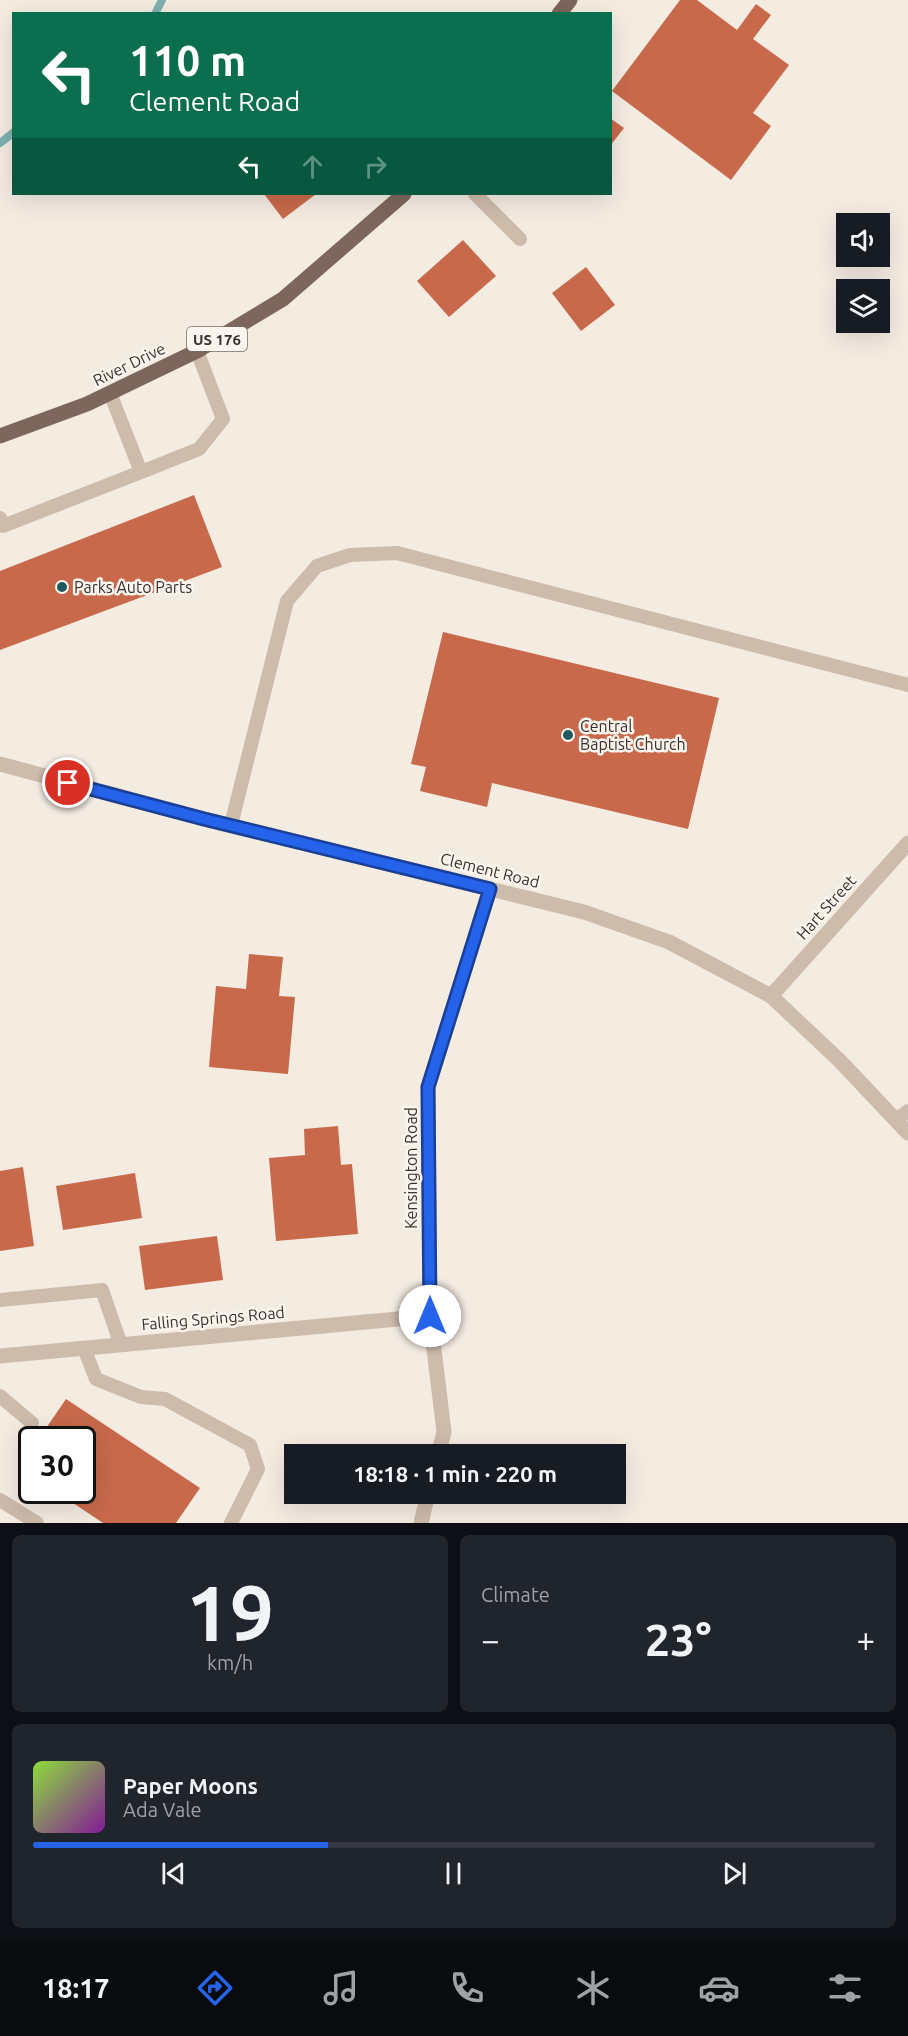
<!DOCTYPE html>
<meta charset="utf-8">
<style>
body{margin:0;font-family:Ubuntu,sans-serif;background:#20242c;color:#f1f3f6;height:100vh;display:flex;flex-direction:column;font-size:22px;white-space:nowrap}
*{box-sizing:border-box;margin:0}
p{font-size:20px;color:#9ea1a6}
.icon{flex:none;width:33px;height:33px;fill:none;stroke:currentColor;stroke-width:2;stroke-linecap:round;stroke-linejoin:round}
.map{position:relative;height:1523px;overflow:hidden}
.sheet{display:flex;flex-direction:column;gap:12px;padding:12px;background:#0d0f14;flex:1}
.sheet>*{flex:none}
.guide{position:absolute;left:12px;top:12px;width:600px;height:183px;border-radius:0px;box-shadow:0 6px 24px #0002;background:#0b6e4f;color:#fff;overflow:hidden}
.tools{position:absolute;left:836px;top:213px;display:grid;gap:12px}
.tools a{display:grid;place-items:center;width:54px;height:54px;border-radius:0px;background:#171b24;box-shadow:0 6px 24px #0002;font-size:30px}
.speed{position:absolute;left:18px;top:1426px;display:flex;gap:12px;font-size:30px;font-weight:700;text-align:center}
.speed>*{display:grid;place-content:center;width:78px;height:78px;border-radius:50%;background:#171b24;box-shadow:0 6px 24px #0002;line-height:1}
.speed .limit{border:3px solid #111;border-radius:9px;background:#fff;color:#111}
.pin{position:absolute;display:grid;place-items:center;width:51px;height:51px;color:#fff;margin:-26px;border:3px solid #fff;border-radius:50%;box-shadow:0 2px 6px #0007}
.me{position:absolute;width:66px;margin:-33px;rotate:0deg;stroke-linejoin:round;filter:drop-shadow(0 0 4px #0008)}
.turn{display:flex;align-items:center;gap:21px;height:126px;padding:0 18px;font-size:27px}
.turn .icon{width:78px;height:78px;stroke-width:2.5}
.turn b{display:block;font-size:42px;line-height:51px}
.lanes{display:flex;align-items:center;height:57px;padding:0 18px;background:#0003;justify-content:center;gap:30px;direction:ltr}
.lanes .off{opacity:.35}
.big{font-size:45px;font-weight:700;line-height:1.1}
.sheet .widget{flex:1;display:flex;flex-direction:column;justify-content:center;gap:9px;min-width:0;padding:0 21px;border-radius:9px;background:#20242c}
.sheet .dial{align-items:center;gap:0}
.dial b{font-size:78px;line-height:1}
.song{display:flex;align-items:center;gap:18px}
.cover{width:72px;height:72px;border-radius:9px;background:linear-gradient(135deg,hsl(90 70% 55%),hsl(290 70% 35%))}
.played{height:6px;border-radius:3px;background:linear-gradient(90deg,#2563eb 35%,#363941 35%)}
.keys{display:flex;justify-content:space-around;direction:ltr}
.heat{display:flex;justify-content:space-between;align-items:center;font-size:33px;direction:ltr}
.sheet .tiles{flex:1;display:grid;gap:12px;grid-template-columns:1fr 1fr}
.widget:last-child{grid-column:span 2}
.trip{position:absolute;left:284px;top:1444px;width:342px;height:60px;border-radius:0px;background:#171b24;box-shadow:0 6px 24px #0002;font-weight:700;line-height:60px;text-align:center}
.tab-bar{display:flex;height:96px;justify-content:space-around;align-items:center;background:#090b0e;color:#9ea1a6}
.tab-bar .icon{width:42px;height:42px}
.tab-bar .active{color:#2563eb}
.tab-bar b{font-size:27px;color:#f1f3f6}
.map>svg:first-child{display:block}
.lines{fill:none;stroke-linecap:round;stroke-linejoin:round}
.stream{stroke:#7fb0b2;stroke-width:8}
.building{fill:#c8694b}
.service{stroke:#cdbbac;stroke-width:14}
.minor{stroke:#cdbbac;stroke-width:15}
.tertiary{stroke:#cdbbac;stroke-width:15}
.primary{stroke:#7d675c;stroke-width:15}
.route-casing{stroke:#184099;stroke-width:15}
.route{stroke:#2563eb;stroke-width:10}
.poi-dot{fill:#1f5a5e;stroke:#fbf5ee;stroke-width:2}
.labels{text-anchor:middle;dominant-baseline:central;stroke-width:5;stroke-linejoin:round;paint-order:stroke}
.shield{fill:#fbf5ee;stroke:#756b66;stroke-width:1.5}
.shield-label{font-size:15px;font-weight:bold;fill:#3b302b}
.street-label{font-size:16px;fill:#3b302b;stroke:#fbf5ee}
.poi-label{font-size:16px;fill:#3b302b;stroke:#fbf5ee;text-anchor:start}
</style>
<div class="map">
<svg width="908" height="1523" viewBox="0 0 908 1523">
<rect width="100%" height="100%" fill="#f4ebe1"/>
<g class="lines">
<path class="stream" d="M155,14L162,0
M0,143L14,132"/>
</g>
<path class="building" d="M680,0H697L737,30L756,4L771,15L753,39L789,65L753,113L771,126L731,180L612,91Z
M610,118L624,128L610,146Z
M264,194H316L283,219Z
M463,240L496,276L449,317L417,281Z
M586,267L615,305L581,331L552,293Z
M194,495L222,567L0,650V571Z
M443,632L719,698L688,829L492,783L487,807L420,791L426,767L411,764Z
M249,954L283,957L279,996L295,997L288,1074L209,1067L216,986L246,989Z
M338,1126L341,1165L352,1164L358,1234L276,1241L269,1158L305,1155L304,1129Z
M23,1167L34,1246L0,1251V1171Z
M135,1173L142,1218L63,1230L56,1186Z
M217,1236L223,1280L145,1290L139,1246Z
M66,1399L200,1488L176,1523H103L55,1491H82V1440H38Z
M32,1450V1475L19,1467Z"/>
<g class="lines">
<path class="service" d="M475,194L520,239
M141,472L199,449L223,419L197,351
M0,518L3,526L141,472L110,393
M231,825L287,601L317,566L350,555L397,553L908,685
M896,1120L908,1111
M0,1300L102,1290L121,1345
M84,1348L96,1379L141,1397L165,1399L250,1445L258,1469L231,1523
M0,1396L32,1423
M0,1500L37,1523"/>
<path class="minor" d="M0,1356L430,1316
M438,1455L444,1432L430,1316L428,1087L490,889
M421,1523L428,1494"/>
<path class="tertiary" d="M0,764L204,819L584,912L669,942L771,996L840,1061L908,1133
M771,996L908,843"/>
<path class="primary" d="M559,14L570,0
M0,436L87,404L197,351L283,299L404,194"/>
</g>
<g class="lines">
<defs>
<path id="route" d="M68,783L204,819L490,889L428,1087L430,1316"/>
</defs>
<use href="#route" class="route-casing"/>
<use href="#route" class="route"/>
</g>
<g class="poi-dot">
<circle cx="62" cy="587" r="6"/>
<circle cx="568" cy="735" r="6"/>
</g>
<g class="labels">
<rect class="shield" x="187" y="327" width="60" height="24" rx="4.5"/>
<g class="shield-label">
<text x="217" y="339">US 176</text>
</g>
<g class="street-label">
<text transform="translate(129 364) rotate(-26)">River Drive</text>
<text transform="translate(490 870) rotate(14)">Clement Road</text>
<text transform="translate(826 907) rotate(-48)">Hart Street</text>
<text transform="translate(411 1168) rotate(-90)">Kensington Road</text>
<text transform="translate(213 1318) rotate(-5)">Falling Springs Road</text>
</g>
<g class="poi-label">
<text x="74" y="587">Parks Auto Parts</text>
<text x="580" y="726">Central<tspan x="580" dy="18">Baptist Church</tspan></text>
</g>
</g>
</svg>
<div class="tools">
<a><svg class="icon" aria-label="sound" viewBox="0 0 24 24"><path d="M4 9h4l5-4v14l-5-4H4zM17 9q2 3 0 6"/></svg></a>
<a><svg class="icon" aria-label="layers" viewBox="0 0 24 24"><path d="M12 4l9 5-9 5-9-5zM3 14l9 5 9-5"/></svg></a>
</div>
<div class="speed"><div class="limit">30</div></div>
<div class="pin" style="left:68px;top:783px;background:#d93025"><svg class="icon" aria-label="arrive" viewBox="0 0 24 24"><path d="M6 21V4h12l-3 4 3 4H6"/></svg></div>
<svg class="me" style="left:430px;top:1316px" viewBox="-20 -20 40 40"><circle r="19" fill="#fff"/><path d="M0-13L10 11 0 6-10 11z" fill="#2563eb"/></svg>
<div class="trip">18:18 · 1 min · 220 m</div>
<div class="guide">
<div class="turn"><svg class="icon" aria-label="left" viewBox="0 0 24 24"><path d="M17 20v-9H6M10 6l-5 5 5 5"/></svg><div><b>110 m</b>Clement Road</div></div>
<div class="lanes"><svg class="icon" aria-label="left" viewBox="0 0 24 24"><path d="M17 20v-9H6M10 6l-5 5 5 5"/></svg><svg class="icon off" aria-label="ahead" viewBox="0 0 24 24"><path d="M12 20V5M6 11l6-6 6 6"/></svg><svg class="icon off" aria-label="right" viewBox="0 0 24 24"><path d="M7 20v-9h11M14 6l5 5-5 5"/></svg></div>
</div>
</div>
<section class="sheet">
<div class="tiles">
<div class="widget dial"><b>19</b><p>km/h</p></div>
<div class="widget"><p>Climate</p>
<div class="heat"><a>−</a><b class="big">23°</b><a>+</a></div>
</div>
<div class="widget">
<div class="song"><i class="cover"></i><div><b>Paper Moons</b><p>Ada Vale</p></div></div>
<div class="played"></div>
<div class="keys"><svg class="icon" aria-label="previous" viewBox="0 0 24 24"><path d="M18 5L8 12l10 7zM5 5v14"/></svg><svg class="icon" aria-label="pause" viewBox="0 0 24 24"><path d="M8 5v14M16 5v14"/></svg><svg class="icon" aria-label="next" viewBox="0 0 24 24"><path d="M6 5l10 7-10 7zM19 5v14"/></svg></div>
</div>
</div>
</section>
<nav class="tab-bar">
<b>18:17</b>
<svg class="icon active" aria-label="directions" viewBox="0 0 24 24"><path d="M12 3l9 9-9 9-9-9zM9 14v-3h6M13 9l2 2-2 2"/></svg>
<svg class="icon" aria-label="music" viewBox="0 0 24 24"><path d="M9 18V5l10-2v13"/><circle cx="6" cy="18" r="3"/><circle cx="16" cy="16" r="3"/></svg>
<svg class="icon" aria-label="phone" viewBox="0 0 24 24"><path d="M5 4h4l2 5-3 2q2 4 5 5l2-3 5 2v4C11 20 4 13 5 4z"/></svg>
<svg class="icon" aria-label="climate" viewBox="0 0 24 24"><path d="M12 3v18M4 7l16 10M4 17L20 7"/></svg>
<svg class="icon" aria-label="car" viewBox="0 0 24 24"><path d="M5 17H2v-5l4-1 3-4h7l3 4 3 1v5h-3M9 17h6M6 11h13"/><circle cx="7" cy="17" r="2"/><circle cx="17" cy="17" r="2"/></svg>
<svg class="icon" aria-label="filters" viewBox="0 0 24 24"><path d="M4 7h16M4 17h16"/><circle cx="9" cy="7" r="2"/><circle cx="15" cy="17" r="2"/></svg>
</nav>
